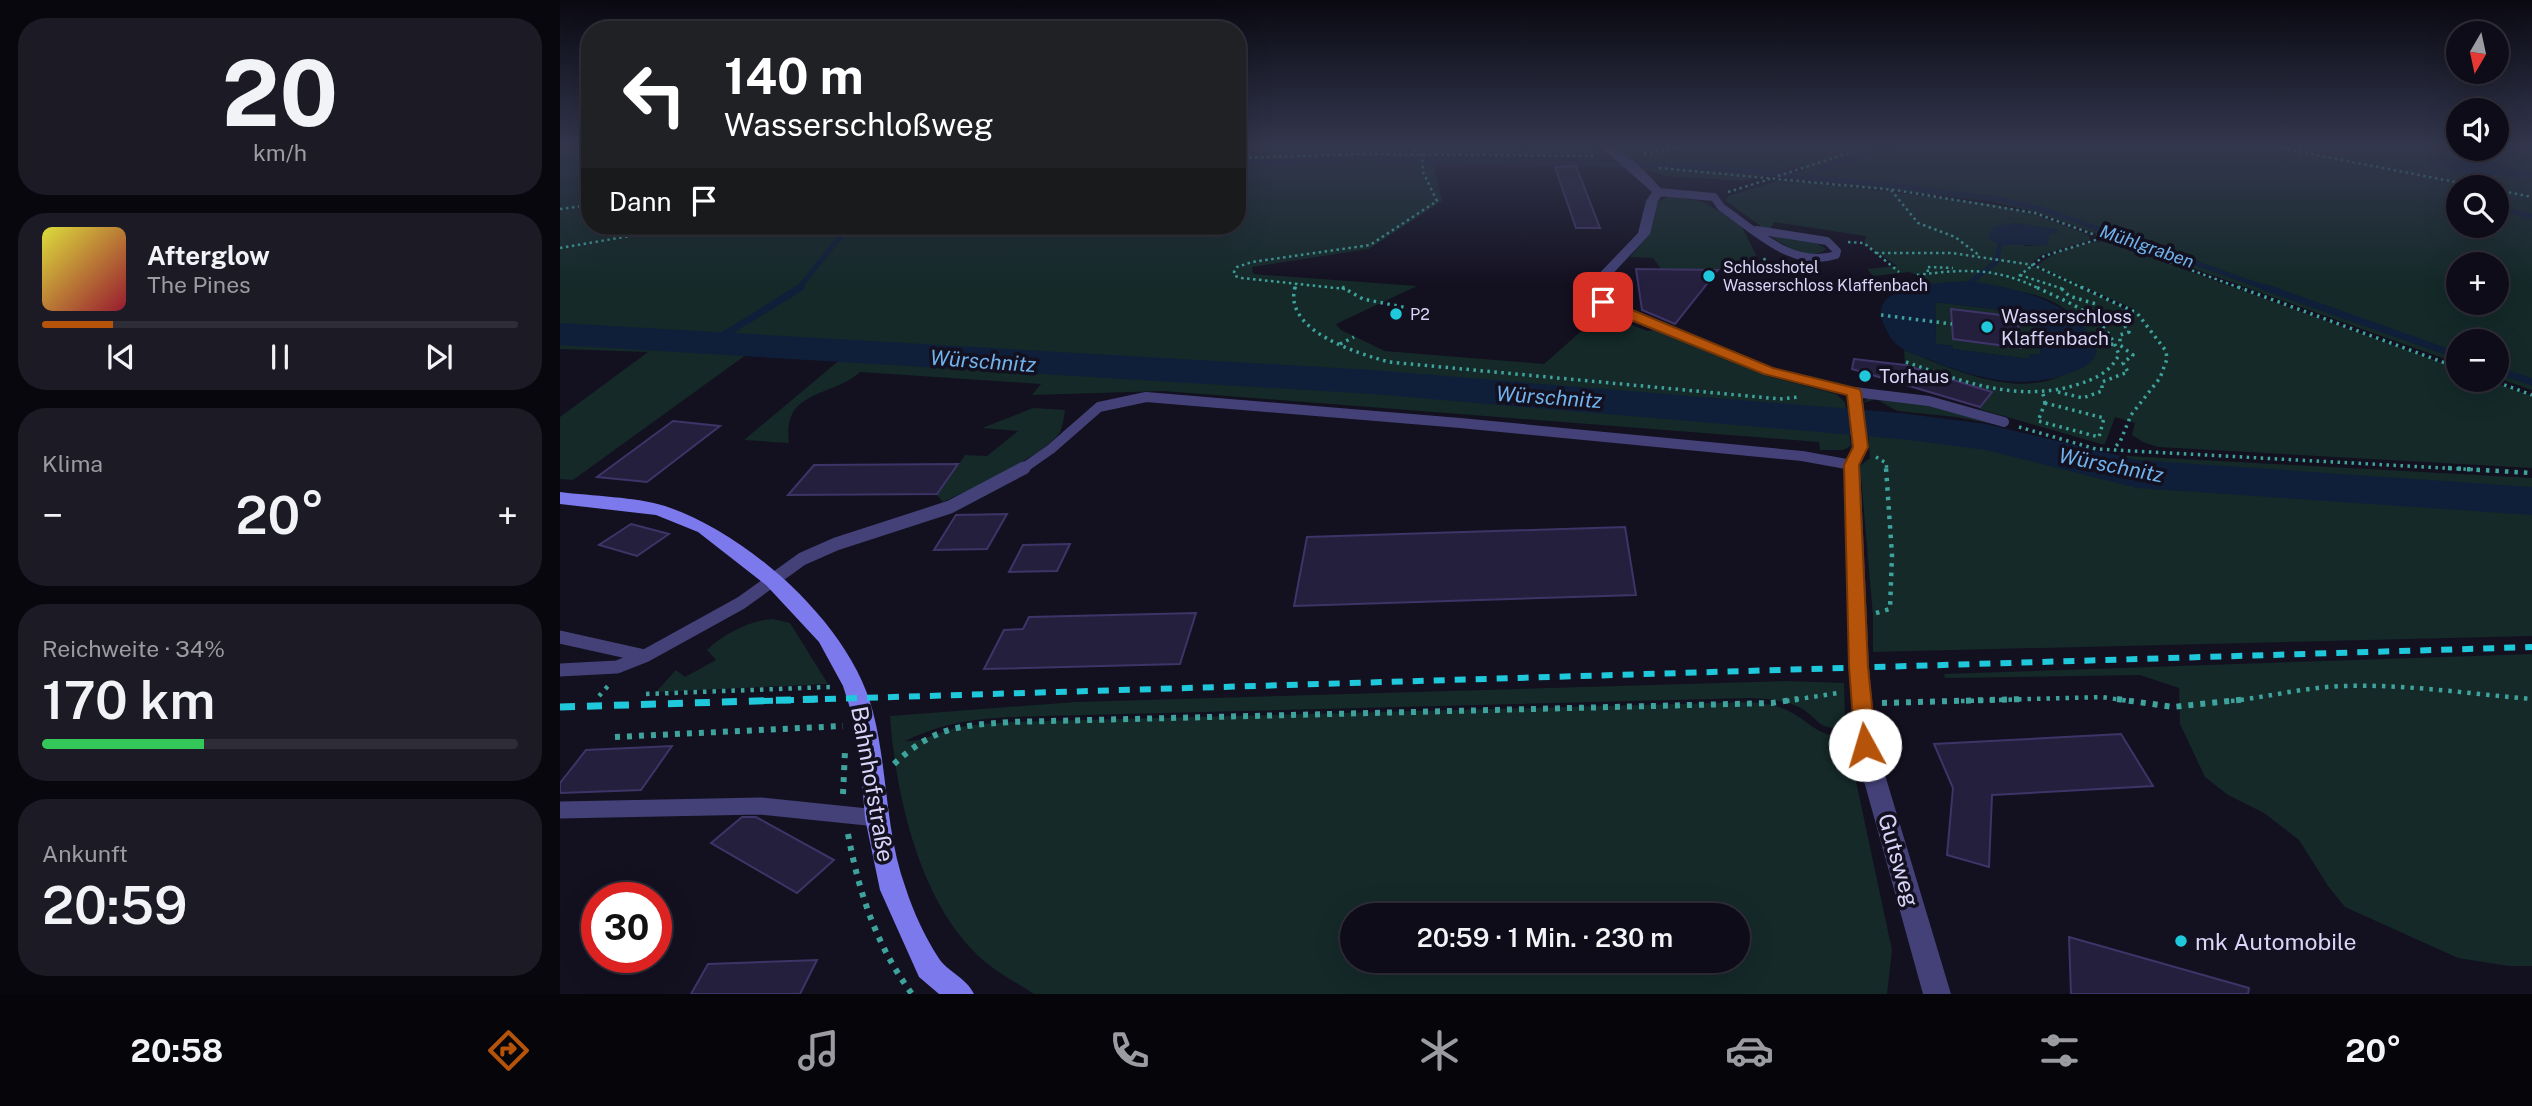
<!DOCTYPE html>
<html lang="de">
<meta charset="utf-8">
<style>
body{margin:0;font-family:"Public Sans",sans-serif;background:#1c1a25;color:#f1f3f6;height:100vh;display:flex;flex-direction:column;font-size:26px;white-space:nowrap}
*{box-sizing:border-box;margin:0}
p{font-size:23px;color:#9b9ba2}
.icon{flex:none;width:38px;height:38px;fill:none;stroke:currentColor;stroke-width:2;stroke-linecap:round;stroke-linejoin:round}
.map{position:relative;flex:1;overflow:hidden}
.details{display:flex;flex-direction:column;gap:18px;padding:18px;background:#08070d;width:560px}
.details>*{flex:none}
.hud{position:absolute;left:21px;top:21px;width:665px;height:214px;border-radius:28px;box-shadow:0 7px 28px #0002,0 0 0 2px #2e2c37;background:#202124;color:#fff;overflow:hidden}
.needle{width:46px;rotate:189deg}
.tools{position:absolute;left:1886px;top:21px;display:grid;gap:14px}
.tools a{display:grid;place-items:center;width:63px;height:63px;border-radius:50%;background:#0e0c18;box-shadow:0 7px 28px #0002,0 0 0 2px #2e2c37;font-size:35px}
.speed{position:absolute;left:21px;top:882px;display:flex;gap:14px;font-size:35px;font-weight:700;text-align:center}
.speed>*{display:grid;place-content:center;width:91px;height:91px;border-radius:50%;background:#0e0c18;box-shadow:0 7px 28px #0002,0 0 0 2px #2e2c37;line-height:1}
.speed .limit{border:10px solid #d22;background:#fff;color:#111}
.pin{position:absolute;display:grid;place-items:center;width:60px;height:60px;color:#fff;margin:-30px;border-radius:14px;box-shadow:0 4px 10px #0006}
.me{position:absolute;width:77px;margin:-38px;rotate:354deg;stroke-linejoin:round;filter:drop-shadow(0 0 5px #0008)}
.turn{display:flex;align-items:center;gap:24px;height:147px;padding:0 28px;font-size:32px}
.turn .icon{width:91px;height:91px;stroke-width:2.5}
.turn b{display:block;font-size:49px;line-height:60px}
.then{display:flex;align-items:center;height:66px;padding:0 28px;background:#0003;gap:14px;font-size:26px}
.big{font-size:52px;font-weight:600;line-height:1.1}
.details .widget{flex:1;display:flex;flex-direction:column;justify-content:center;gap:10px;min-width:0;padding:0 24px;border-radius:28px;background:#1c1a25}
.details .dial{align-items:center;gap:0}
.dial b{font-size:91px;line-height:1}
.song{display:flex;align-items:center;gap:21px}
.cover{width:84px;height:84px;border-radius:10px;background:linear-gradient(135deg,hsl(60 70% 55%),hsl(350 70% 35%))}
.played{height:7px;border-radius:4px;background:linear-gradient(90deg,#b45309 15%,#2e2c37 15%)}
.keys{display:flex;justify-content:space-around;direction:ltr}
.heat{display:flex;justify-content:space-between;align-items:center;font-size:38px;direction:ltr}
.charge{height:10px;border-radius:5px;background:linear-gradient(90deg,#34c759 34%,#2e2c37 0)}
.trip{position:absolute;left:780px;top:903px;width:410px;height:70px;border-radius:35px;background:#0e0c18;box-shadow:0 7px 28px #0002,0 0 0 2px #2e2c37;font-weight:600;line-height:70px;text-align:center}
.tabs{display:flex;height:112px;justify-content:space-around;align-items:center;background:#06050a;color:#9b9ba2}
.tabs .icon{width:49px;height:49px}
.tabs .on{color:#b45309}
.tabs b{font-size:32px;color:#f1f3f6}
main{display:flex;flex:1;min-height:0}
.map>svg:first-child{display:block}
.green{fill:#142928;fill-rule:evenodd}
.water{fill:#101f39;fill-rule:evenodd}
.lines{fill:none;stroke-linecap:round;stroke-linejoin:round}
.stream-far1{stroke:#101f39;stroke-width:5}
.stream{stroke:#101f39;stroke-width:7}
.river{fill:#101f39;fill-rule:evenodd}
.building{fill:#251f3e;stroke:#3e3467;stroke-width:2}
.path-far3{stroke:#3fa39d;stroke-width:2.5;stroke-dasharray:2.5 3.5;stroke-linecap:butt}
.path-far2{stroke:#3fa39d;stroke-width:3.5;stroke-dasharray:2.5 4.5;stroke-linecap:butt}
.path-far1{stroke:#3fa39d;stroke-width:4.5;stroke-dasharray:3.5 6;stroke-linecap:butt}
.path{stroke:#3fa39d;stroke-width:6;stroke-dasharray:5 7;stroke-linecap:butt}
.service-far3{stroke:#434178;stroke-width:8}
.service-far2{stroke:#434178;stroke-width:10}
.service-far1{stroke:#434178;stroke-width:13}
.service{stroke:#434178;stroke-width:17}
.minor{fill:#434178;fill-rule:evenodd}
.secondary{fill:#7b79ec;fill-rule:evenodd}
.rail-far1{stroke:#1fc8da;stroke-width:6;stroke-dasharray:11 10;stroke-linecap:butt}
.rail{stroke:#1fc8da;stroke-width:7;stroke-dasharray:15 12;stroke-linecap:butt}
.route{fill:#b45309;stroke:#753606;stroke-width:2}
.poi-dot{fill:#1fc8da;stroke:#131020;stroke-width:2.5}
.labels{text-anchor:middle;dominant-baseline:central;stroke-width:7;stroke-linejoin:round;paint-order:stroke}
.far-poi-label{font-size:16px;fill:#d9d5f9;stroke:#131020;text-anchor:start}
.far-water-label{font-size:18px;font-style:italic;fill:#71b2eb;stroke:#131020}
.poi-label{font-size:19px;fill:#d9d5f9;stroke:#131020;text-anchor:start}
.water-label{font-size:21px;font-style:italic;fill:#71b2eb;stroke:#131020}
.near-street-label{font-size:23px;fill:#d9d5f9;stroke:#131020}
.near-poi-label{font-size:23px;fill:#d9d5f9;stroke:#131020;text-anchor:start}
</style>
<main>
<section class="details">
<div class="widget dial"><b>20</b><p>km/h</p></div>
<div class="widget">
<div class="song"><i class="cover"></i><div><b>Afterglow</b><p>The Pines</p></div></div>
<div class="played"></div>
<div class="keys"><svg class="icon" aria-label="previous" viewBox="0 0 24 24"><path d="M18 5L8 12l10 7zM5 5v14"/></svg><svg class="icon" aria-label="pause" viewBox="0 0 24 24"><path d="M8 5v14M16 5v14"/></svg><svg class="icon" aria-label="next" viewBox="0 0 24 24"><path d="M6 5l10 7-10 7zM19 5v14"/></svg></div>
</div>
<div class="widget"><p>Klima</p>
<div class="heat"><a>−</a><b class="big">20°</b><a>+</a></div>
</div>
<div class="widget"><p>Reichweite · 34%</p><b class="big">170 km</b><div class="charge"></div></div>
<div class="widget"><p>Ankunft</p><b class="big">20:59</b></div>
</section>
<div class="map">
<svg width="1972" height="994" viewBox="0 0 1972 994">
<rect width="100%" height="100%" fill="#131020"/>
<path class="green" d="M0,146H30V226H677V146H1030L1041,154H876L874,166L882,201L809,249L692,267L693,274L857,286L776,324L781,330L825,351L984,364L1044,311L1056,316L1057,319L1087,331L1097,330L1207,376L1276,394L1285,402L1291,446L1283,450H1260L1259,442L603,391L472,395L481,384L300,372C271,398 222,389 229,443L184,440L282,358L190,352L13,480L0,479V417L88,352L0,349Z
M1053,146H1899V149H1937V146H1972V390L1937,378V341H1899V364L1476,212L1430,201L1227,178L1244,170L1241,165L1183,181L1105,176L1084,170ZM1899,187H1937V226H1899ZM1899,264H1937V303H1899Z
M1223,179L1430,204L1474,214L1529,235L1530,240L1481,255L1470,265L1524,288L1573,313L1576,310L1476,266C1493,251 1523,242 1546,241L1899,369V380H1928L1972,396V468L1598,447L1583,442L1572,435L1575,423L1555,417L1545,444H1541L1419,409L1431,392L1345,365L1344,350C1388,367 1447,396 1496,378C1510,373 1524,360 1537,351C1527,342 1522,327 1512,316C1481,282 1402,287 1359,286L1347,289L1348,284L1360,280L1357,275L1349,272L1313,276L1307,269L1337,266L1304,243L1306,236L1214,222L1209,232L1166,201L1168,196ZM1453,223L1496,229L1498,232L1489,234L1487,245L1465,246Z
M1109,196L1143,202L1180,223L1196,255L1187,270L1101,269L1093,258L1070,257L1086,238L1096,203Z
M1208,235L1255,242L1266,249C1250,263 1223,244 1208,235Z
M1375,302L1466,313L1475,318L1481,355L1469,354V359L1393,349V346L1376,344Z
M1316,398L1366,403L1439,425L1396,417L1337,411L1316,399L1303,403L1307,399Z
M473,408L505,410C504,416 503,426 500,432C484,456 411,489 383,502L377,495L405,455L427,456L458,431L422,428Z
M1308,431L1421,446L1580,479L1663,489L1972,507V636L1313,652V616L1300,466L1310,458Z
M1550,455L1972,478V496L1576,470L1549,463Z
M213,619L230,623L268,684L96,692L116,670L125,677L156,660L147,650C163,634 191,620 213,619Z
M1972,654V966H1949L1898,958L1785,907L1768,886L1739,840L1704,813L1668,795L1645,777L1620,724L1619,688L1580,675L1385,678L1384,674Z
M1227,681L1284,683L1285,725C1261,734 1258,718 1241,708C1225,700 1208,699 1191,698L451,717C412,719 380,724 345,741C362,742 372,735 388,730C408,724 429,724 450,722L1191,702C1223,706 1227,708 1253,727C1263,734 1277,737 1288,744L1332,950L1327,994H474C459,984 443,976 429,965C361,911 336,798 330,716L516,702ZM793,915H1178V961H793Z"/>
<path class="water" d="M1881,158C1912,160 1942,164 1972,173V178C1935,174 1900,180 1868,159Z
M1453,223L1497,229L1499,232L1490,234L1487,245H1440L1428,239L1433,227Z
M1412,281C1455,289 1503,297 1530,335V345L1537,351C1533,366 1517,371 1504,375C1460,390 1415,378 1373,361C1364,357 1352,355 1343,349C1331,342 1327,332 1322,320C1310,283 1388,282 1412,281ZM1375,302L1466,313L1467,317L1475,318L1481,355L1469,354V359L1393,349V346L1376,344Z"/>
<g class="lines">
<path class="stream-far1" d="M677,163L803,159L1146,167L1318,184L1439,199L1485,210L1709,289
M1258,169L1328,146
M1949,211L1972,216
M1412,281L1436,262L1440,245
M238,289L289,226"/>
<path class="stream" d="M1704,287L1899,356
M151,343L241,287
M1937,370L1972,382"/>
<path class="river" d="M0,323L812,370L1340,413L1426,424L1577,460L1972,487V515L1577,488L1426,450L1340,439L812,394L0,345Z"/>
</g>
<path class="building" d="M1016,166L1040,228H1016L995,167Z
M1076,269L1158,270L1115,324L1082,310Z
M1391,309L1457,317L1461,348L1393,339Z
M1294,359L1345,365L1432,392L1420,407L1292,369Z
M113,421L160,426L87,482L37,477Z
M398,464L377,494L228,495L254,465Z
M447,514L427,549L374,550L396,515Z
M71,524L109,534L77,556L39,545Z
M1065,527L1076,595L734,606L747,537Z
M510,544L497,571L449,572L463,545Z
M636,613L620,664L424,669L444,630L463,629L469,617Z
M1561,734L1593,786L1432,795L1429,867L1387,855L1393,788L1374,744Z
M112,746L81,790L0,793V783L26,750Z
M182,817H196L274,860L237,893L151,843Z
M1509,937L1689,988L1688,994H1511Z
M257,960L240,994H131L148,964Z"/>
<g class="lines">
<path class="path-far3" d="M849,146L858,152
M948,146L951,151
M1710,146L1921,187
M1084,154L1125,146
M677,158L802,154L1034,156
M1099,168L1335,190L1475,213L1683,289
M1218,176L1310,146
M1331,190L1358,223L1395,237L1420,256
M1937,190L1972,197
M1168,192L1210,179
M0,209L30,205
M1288,242L1304,243L1339,272
M0,248L128,226
M1316,253H1392L1473,265L1525,289
M1204,258L1209,271
M1368,272L1367,267L1393,268
M1357,275C1405,269 1435,267 1480,289
M1460,275L1503,289
M1459,276L1484,256L1542,238
M735,289L737,283
M785,289L682,278L675,276L674,272L677,267L692,262L810,245L877,201L863,172L862,154"/>
<path class="path-far2" d="M735,287C723,331 797,353 829,362L1220,399L1240,397
M782,287L803,299L848,308
M1521,287L1577,313L1606,351L1607,359L1600,378L1571,415L1560,442L1553,449
M1678,287L1899,368
M1321,315L1392,324
M1530,341L1557,345
M780,344L794,337
M1346,362C1401,381 1457,403 1516,385C1535,379 1549,373 1559,355C1546,315 1511,304 1476,287
M1931,380L1972,395
M1498,392L1523,398L1542,391V382L1568,372L1563,363L1573,355L1560,345V335L1569,332L1563,323L1548,320L1536,304L1509,296L1500,287
M1483,394L1485,403
M1485,403L1544,418L1539,437L1478,421Z
M1459,427L1536,449L1920,470
M1316,457L1326,463L1327,470"/>
<path class="path-far1" d="M1888,468L1972,473
M1316,613L1330,609L1332,555L1326,468
M86,694L270,687
M39,696L48,686
M1226,701L1278,693
M1401,701L1542,697L1569,701
M1671,701C1709,697 1745,687 1784,686C1846,684 1910,694 1972,699"/>
<path class="path" d="M1557,699L1613,707L1688,699
M1322,703L1465,699
M55,737L283,726
M334,764C374,727 397,726 450,722L1212,703L1238,699
M283,794L285,751
M288,834C299,893 316,945 352,994"/>
<path class="service-far3" d="M1098,192L1154,197L1161,207C1196,231 1232,269 1276,255L1277,251L1267,241L1197,230"/>
<path class="service-far2" d="M1294,392L1369,401L1444,422
M461,470L491,449L539,407L586,397L900,423L1242,456L1292,465"/>
<path class="service-far1" d="M0,637L85,656
M0,670L57,667L85,656L181,603L242,559L276,544L390,507L464,468"/>
<path class="service" d="M0,810L201,806L317,818"/>
<path class="minor" d="M1040,146C1064,146 1088,174 1104,192L1098,201L1090,234L1045,282L1043,290L1048,299L1213,368L1299,389L1302,392L1308,447L1300,465L1309,667L1316,745L1391,994H1363L1294,745L1289,667L1284,465L1292,447L1287,395L1203,374L1054,314L1038,305L1029,290L1032,281L1078,233L1086,201L1092,192Z"/>
<path class="secondary" d="M0,492C31,496 77,497 105,506C189,534 291,625 313,712C328,770 325,832 346,889C353,911 365,937 378,957C387,972 406,977 414,994H379L359,977L320,890L305,818L300,756L291,711L283,686L259,642L206,585L138,532L96,515L0,504Z"/>
<path class="rail-far1" d="M202,701L1972,647"/>
<path class="rail" d="M0,707L260,699"/>
</g>
<linearGradient id="sky" x2="0" y2="1"><stop stop-color="#0a0912"/><stop offset="0.51" stop-color="#33374e"/><stop offset="1" stop-color="#33374e" stop-opacity="0"/></linearGradient>
<rect width="1972" height="285" fill="url(#sky)"/>
<path class="route" d="M1043,298L1213,368L1299,389L1301,392L1308,447L1299,465L1308,667L1316,745L1313,751L1305,754L1298,751L1295,745L1289,667L1284,465L1293,447L1287,395L1204,374L1054,313L1037,302Z"/>
<g class="poi-dot">
<circle cx="1149" cy="276" r="7"/>
<circle cx="836" cy="314" r="7"/>
<circle cx="1427" cy="327" r="7"/>
<circle cx="1305" cy="376" r="7"/>
<circle cx="1621" cy="941" r="7"/>
</g>
<g class="labels">
<g class="far-poi-label">
<text x="1163" y="267">Schlosshotel<tspan x="1163" dy="18">Wasserschloss Klaffenbach</tspan></text>
<text x="850" y="314">P2</text>
</g>
<g class="far-water-label">
<text transform="translate(1587 246) rotate(19)">Mühlgraben</text>
</g>
<g class="poi-label">
<text x="1441" y="316">Wasserschloss<tspan x="1441" dy="22">Klaffenbach</tspan></text>
<text x="1319" y="376">Torhaus</text>
</g>
<g class="water-label">
<text transform="translate(423 361) rotate(4)">Würschnitz</text>
<text transform="translate(989 397) rotate(4)">Würschnitz</text>
<text transform="translate(1551 465) rotate(11)">Würschnitz</text>
</g>
<g class="near-street-label">
<text transform="translate(313 784) rotate(80)">Bahnhofstraße</text>
<text transform="translate(1339 860) rotate(74)">Gutsweg</text>
</g>
<g class="near-poi-label">
<text x="1635" y="941">mk Automobile</text>
</g>
</g>
</svg>
<div class="tools">
<a><svg class="needle" viewBox="-14 -14 28 28"><path d="M0-13l5 13h-10z" fill="#e53935"/><path d="M0 13l5-13h-10z" fill="#9b9ba2"/></svg></a>
<a><svg class="icon" aria-label="sound" viewBox="0 0 24 24"><path d="M4 9h4l5-4v14l-5-4H4zM17 9q2 3 0 6"/></svg></a>
<a><svg class="icon" aria-label="search" viewBox="0 0 24 24"><circle cx="10" cy="10" r="6"/><path d="M15 15l6 6"/></svg></a>
<a>+</a>
<a>−</a>
</div>
<div class="speed"><div class="limit">30</div></div>
<div class="pin" style="left:1043px;top:302px;background:#d93025"><svg class="icon" aria-label="arrive" viewBox="0 0 24 24"><path d="M6 21V4h12l-3 4 3 4H6"/></svg></div>
<svg class="me" style="left:1305px;top:745px" viewBox="-20 -20 40 40"><circle r="19" fill="#fff"/><path d="M0-13L10 11 0 6-10 11z" fill="#b45309"/></svg>
<div class="trip">20:59 · 1 Min. · 230 m</div>
<div class="hud">
<div class="turn"><svg class="icon" aria-label="left" viewBox="0 0 24 24"><path d="M17 20v-9H6M10 6l-5 5 5 5"/></svg><div><b>140 m</b>Wasserschloßweg</div></div>
<div class="then">Dann<svg class="icon" aria-label="arrive" viewBox="0 0 24 24"><path d="M6 21V4h12l-3 4 3 4H6"/></svg></div>
</div>
</div>
</main>
<nav class="tabs">
<b>20:58</b>
<svg class="icon on" aria-label="directions" viewBox="0 0 24 24"><path d="M12 3l9 9-9 9-9-9zM9 14v-3h6M13 9l2 2-2 2"/></svg>
<svg class="icon" aria-label="music" viewBox="0 0 24 24"><path d="M9 18V5l10-2v13"/><circle cx="6" cy="18" r="3"/><circle cx="16" cy="16" r="3"/></svg>
<svg class="icon" aria-label="phone" viewBox="0 0 24 24"><path d="M5 4h4l2 5-3 2q2 4 5 5l2-3 5 2v4C11 20 4 13 5 4z"/></svg>
<svg class="icon" aria-label="climate" viewBox="0 0 24 24"><path d="M12 3v18M4 7l16 10M4 17L20 7"/></svg>
<svg class="icon" aria-label="car" viewBox="0 0 24 24"><path d="M5 17H2v-5l4-1 3-4h7l3 4 3 1v5h-3M9 17h6M6 11h13"/><circle cx="7" cy="17" r="2"/><circle cx="17" cy="17" r="2"/></svg>
<svg class="icon" aria-label="filters" viewBox="0 0 24 24"><path d="M4 7h16M4 17h16"/><circle cx="9" cy="7" r="2"/><circle cx="15" cy="17" r="2"/></svg>
<b>20°</b>
</nav>
